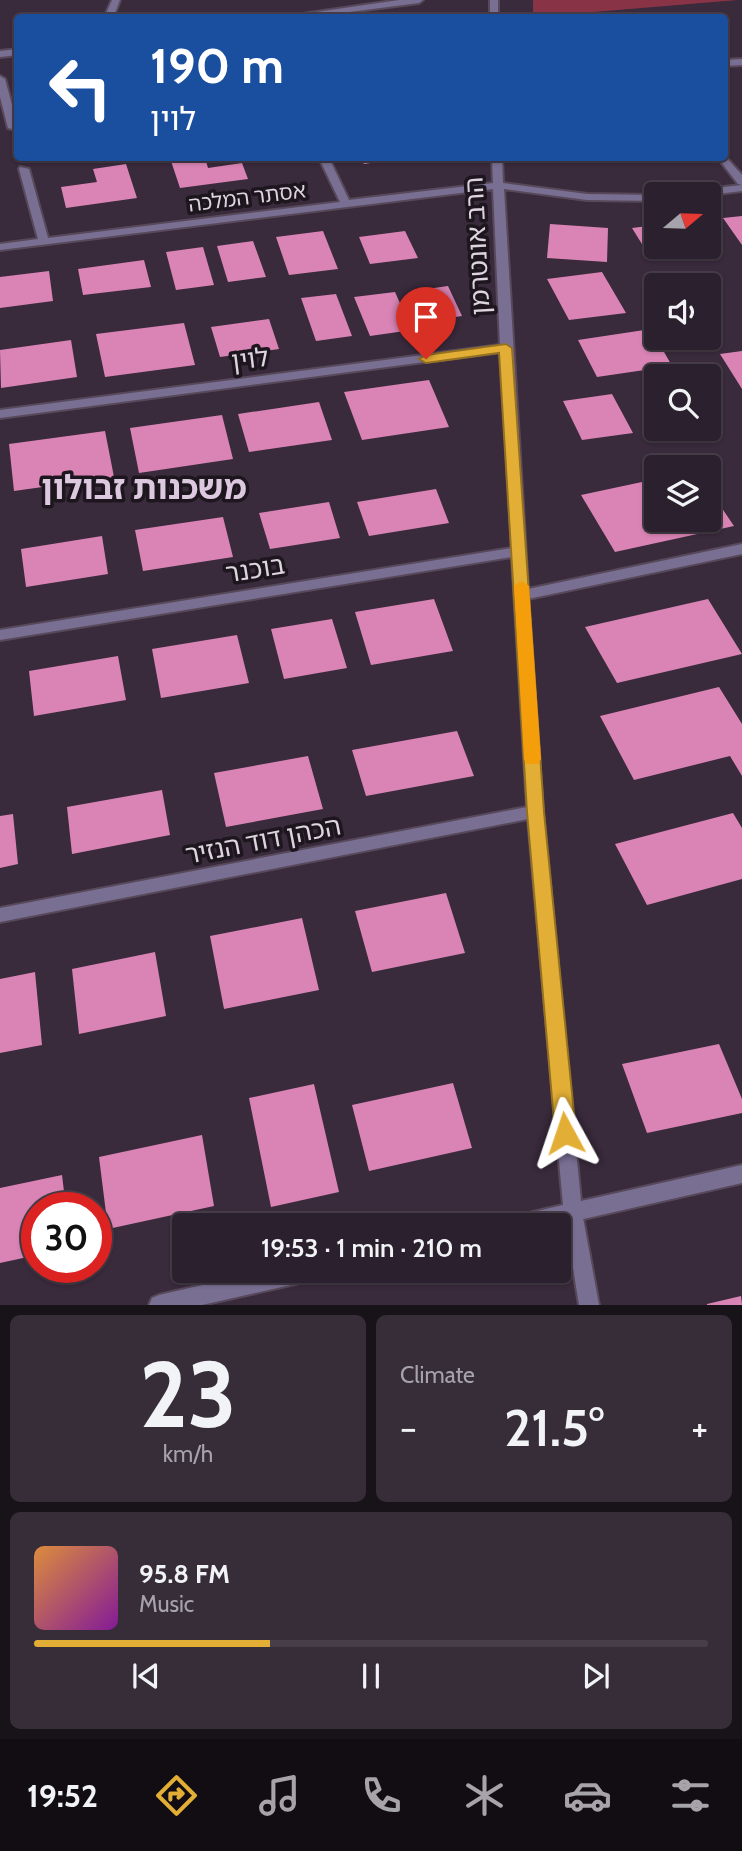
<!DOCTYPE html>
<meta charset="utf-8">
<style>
body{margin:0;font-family:Cabin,"Noto Sans Hebrew",sans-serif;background:#372d39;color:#f1f3f6;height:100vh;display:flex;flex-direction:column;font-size:26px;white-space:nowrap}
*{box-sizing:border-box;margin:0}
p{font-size:23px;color:#a6a3aa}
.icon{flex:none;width:38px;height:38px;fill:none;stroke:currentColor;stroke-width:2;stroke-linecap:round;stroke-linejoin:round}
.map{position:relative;height:1305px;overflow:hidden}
.panel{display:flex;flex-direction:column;gap:10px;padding:10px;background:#181219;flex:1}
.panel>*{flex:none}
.guide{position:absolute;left:14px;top:14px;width:714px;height:147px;border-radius:7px;box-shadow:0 2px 5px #0004,0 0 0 2px #473e49;background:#1a4fa0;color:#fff;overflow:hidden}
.needle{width:46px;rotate:71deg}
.buttons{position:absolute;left:644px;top:182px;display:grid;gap:14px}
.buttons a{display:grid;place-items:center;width:77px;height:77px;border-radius:7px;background:#2b202d;box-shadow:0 2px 5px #0004,0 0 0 2px #473e49;font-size:35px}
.speed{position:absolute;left:21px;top:1192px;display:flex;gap:14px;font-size:35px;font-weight:700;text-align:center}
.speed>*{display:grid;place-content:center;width:91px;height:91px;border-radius:50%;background:#2b202d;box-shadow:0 2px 5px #0004,0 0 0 2px #473e49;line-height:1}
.speed .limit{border:10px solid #d22;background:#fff;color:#111}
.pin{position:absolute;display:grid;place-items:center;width:60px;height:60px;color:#fff;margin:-72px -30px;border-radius:50% 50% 50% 0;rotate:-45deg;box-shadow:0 0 7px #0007}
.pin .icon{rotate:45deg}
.me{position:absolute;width:77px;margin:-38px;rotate:355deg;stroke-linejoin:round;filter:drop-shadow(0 0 5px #0008)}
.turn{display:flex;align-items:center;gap:24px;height:147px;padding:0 21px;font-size:32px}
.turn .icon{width:91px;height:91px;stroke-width:2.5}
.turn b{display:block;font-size:49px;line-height:60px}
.big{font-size:52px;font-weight:600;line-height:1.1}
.panel .tile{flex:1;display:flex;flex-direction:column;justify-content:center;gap:10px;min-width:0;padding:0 24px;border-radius:10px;background:#372d39}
.panel .dial{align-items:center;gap:0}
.dial b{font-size:91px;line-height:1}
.song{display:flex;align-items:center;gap:21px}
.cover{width:84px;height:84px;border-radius:10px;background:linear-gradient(135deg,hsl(30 70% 55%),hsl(290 70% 35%))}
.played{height:7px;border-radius:4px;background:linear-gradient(90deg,#e3ae35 35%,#473e49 35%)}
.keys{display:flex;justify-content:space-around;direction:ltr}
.heat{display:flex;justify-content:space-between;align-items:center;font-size:38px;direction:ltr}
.panel .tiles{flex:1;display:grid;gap:10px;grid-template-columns:1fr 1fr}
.tile:last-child{grid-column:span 2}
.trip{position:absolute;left:172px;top:1213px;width:399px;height:70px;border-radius:7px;background:#2b202d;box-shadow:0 2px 5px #0004,0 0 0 2px #473e49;font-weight:600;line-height:70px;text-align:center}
.tabs{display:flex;height:112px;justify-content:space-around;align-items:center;background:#110d12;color:#a6a3aa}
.tabs .icon{width:49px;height:49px}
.tabs .current{color:#e3ae35}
.tabs b{font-size:32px;color:#f1f3f6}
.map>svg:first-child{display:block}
.green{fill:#893446}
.building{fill:#da84b5}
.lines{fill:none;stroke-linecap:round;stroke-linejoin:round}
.pedestrian-casing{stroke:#57495a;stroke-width:4}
.minor-casing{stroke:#57495a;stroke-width:4}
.pedestrian{fill:#796f93;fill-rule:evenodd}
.minor{fill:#796f93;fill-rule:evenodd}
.route{fill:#e3ae35;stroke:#947122;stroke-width:2}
.slow{fill:#f59e0b}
.labels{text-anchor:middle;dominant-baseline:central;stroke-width:7;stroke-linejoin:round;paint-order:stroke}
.far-street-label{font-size:21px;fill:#ded4e0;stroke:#1d161e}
.street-label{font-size:26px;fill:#ded4e0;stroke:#1d161e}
.district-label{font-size:33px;font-weight:bold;fill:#dcc8df;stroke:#1d161e}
</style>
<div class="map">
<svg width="742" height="1305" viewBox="0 0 742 1305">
<rect width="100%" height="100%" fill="#392a3c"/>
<path class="green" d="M533,0H738L533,17Z"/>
<path class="building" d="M170,158H205L208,168L242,163L248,179L180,188Z
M360,158H398V159L364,164Z
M126,164L137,198L66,208L61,187L97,182L93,169Z
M742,216V245L723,218Z
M550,224L608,228L607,262L547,258Z
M656,225V247H709V236L717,248L650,257L632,228Z
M323,231L338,269L289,275L276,237Z
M405,231L418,258L370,264L359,237Z
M253,241L266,277L228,282L217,246Z
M203,247L214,285L176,290L166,252Z
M144,260L151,287L83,295L78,269Z
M49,271L53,301L0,308V277Z
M602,272L626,313L569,320L547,279Z
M448,286L462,316L434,320L420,290Z
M395,292L412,330L370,336L354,297Z
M336,294L352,336L316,341L301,298Z
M269,319L279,349L220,357L211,327Z
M184,323L195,365L105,377L96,334Z
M651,329L672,366L597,377L578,340Z
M71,340L77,377L1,388L0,350Z
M742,351V389L720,354Z
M429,380L449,427L362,440L344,392Z
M612,394L633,433L582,440L563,401Z
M319,402L332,440L249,452L238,414Z
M222,415L233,459L139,473L130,428Z
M105,431L114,477L14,491L9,444Z
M656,479V520H709V489L734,526L615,552L581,495Z
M436,489L449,523L369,536L357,502Z
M329,502L340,538L270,549L259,513Z
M223,517L233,557L143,571L135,530Z
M102,536L108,574L26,587L21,549Z
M434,599L453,651L371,665L355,612Z
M708,599L742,654L617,683L585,627Z
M332,619L347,668L284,679L271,629Z
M237,635L249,683L161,698L152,649Z
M118,656L126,700L34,716L29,671Z
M719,687L742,724V776L730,756L634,780L600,716Z
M457,731L474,776L366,796L352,750Z
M308,756L323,809L226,827L214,773Z
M162,790L170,835L72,854L67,807Z
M733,813L742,828V879L647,905L615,844Z
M13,814L18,864L0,868V816Z
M446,893L465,953L372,972L355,911Z
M302,918L319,990L224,1009L210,936Z
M155,952L166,1016L79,1034L72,969Z
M35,972L42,1045L0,1053V979Z
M719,1044L742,1099V1113L647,1133L622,1064Z
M453,1083L472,1148L369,1171L352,1105Z
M314,1084L339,1192L271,1207L249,1098Z
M202,1135L214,1206L108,1229L99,1157Z
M62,1175L66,1208H37V1255L0,1263V1188Z
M741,1296L742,1305H707V1304Z"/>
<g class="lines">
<defs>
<path id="pedestrian" d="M573,1203L580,1206L582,1212L599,1305H579L564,1212L566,1206Z"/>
<path id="minor" d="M112,0H120L113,18H104Z
M399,0H423L419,3L303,18H275Z
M490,0H498V18H490Z
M18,49V55L0,57V51Z
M742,59V65L724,66V60Z
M0,76L5,79L18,127L16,130L8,128L0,97Z
M724,155L742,175V191L709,195L683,194L688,191L742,185L738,184L718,158H724Z
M319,158H329L349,200L493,183L492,158H502L503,183L587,194L656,195V201L587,200L504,189L528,589L742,544V554L528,599L543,812L581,1201L742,1165V1183L557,1225H507L509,1218L516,1216L563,1205L528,819L0,922V908L527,807L512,557L0,640V630L512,548L501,352L0,418V410L500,345L493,189L0,250V244L38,239L19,169L20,167L29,169L48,238L340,202Z
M268,1270H322L320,1277L313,1280L202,1305H149L152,1298L159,1295Z"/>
</defs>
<use href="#pedestrian" class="pedestrian-casing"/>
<use href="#minor" class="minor-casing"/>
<use href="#pedestrian" class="pedestrian"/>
<use href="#minor" class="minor"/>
</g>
<path class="route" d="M506,344L512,348L544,812L576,1133L573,1140L565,1143L558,1140L555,1133L527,812L499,353L426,363L419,359L426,355Z"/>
<path class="slow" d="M522,581L529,586L541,759L538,764H526L524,759L514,586Z"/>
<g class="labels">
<g class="far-street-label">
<text transform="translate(247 197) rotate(-7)">אסתר המלכה</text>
</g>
<g class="street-label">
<text transform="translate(477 246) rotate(-93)">הרב אונטרמן</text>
<text transform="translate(250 359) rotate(-7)">לוין</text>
<text transform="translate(255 569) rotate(-9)">בוכנר</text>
<text transform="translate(263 840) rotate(-11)">הכהן דוד הנזיר</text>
</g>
<g class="district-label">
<text x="144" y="487">משכנות זבולון</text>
</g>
</g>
</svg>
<div class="buttons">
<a><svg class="needle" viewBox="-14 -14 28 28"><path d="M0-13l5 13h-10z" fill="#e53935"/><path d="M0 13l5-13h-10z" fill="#a6a3aa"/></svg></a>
<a><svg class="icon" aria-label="sound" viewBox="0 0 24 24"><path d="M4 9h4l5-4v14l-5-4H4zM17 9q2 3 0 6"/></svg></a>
<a><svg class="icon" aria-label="search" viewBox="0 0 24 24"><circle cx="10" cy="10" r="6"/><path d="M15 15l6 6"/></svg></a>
<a><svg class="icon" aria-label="layers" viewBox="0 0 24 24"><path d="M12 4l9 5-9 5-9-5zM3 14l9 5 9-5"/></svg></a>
</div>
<div class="speed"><div class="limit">30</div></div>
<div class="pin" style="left:426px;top:359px;background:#d93025"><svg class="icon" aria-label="arrive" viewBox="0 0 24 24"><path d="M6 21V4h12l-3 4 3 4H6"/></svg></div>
<svg class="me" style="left:565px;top:1133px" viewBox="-20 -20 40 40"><path d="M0-17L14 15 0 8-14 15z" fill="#e3ae35" stroke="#fff" stroke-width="4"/></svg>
<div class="trip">19:53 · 1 min · 210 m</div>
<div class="guide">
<div class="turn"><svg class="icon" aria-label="left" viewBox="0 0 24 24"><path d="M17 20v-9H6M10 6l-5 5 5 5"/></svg><div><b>190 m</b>לוין</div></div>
</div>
</div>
<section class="panel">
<div class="tiles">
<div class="tile dial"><b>23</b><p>km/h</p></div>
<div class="tile"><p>Climate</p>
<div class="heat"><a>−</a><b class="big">21.5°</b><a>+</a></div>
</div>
<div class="tile">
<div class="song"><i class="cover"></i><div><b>95.8 FM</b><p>Music</p></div></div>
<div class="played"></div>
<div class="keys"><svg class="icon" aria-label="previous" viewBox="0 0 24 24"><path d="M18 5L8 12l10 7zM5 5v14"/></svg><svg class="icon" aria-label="pause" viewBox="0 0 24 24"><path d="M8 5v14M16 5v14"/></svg><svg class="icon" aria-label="next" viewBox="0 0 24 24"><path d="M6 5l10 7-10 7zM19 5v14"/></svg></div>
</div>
</div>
</section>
<nav class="tabs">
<b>19:52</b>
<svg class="icon current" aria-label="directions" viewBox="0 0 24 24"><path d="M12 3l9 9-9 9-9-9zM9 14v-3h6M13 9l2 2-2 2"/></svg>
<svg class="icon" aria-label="music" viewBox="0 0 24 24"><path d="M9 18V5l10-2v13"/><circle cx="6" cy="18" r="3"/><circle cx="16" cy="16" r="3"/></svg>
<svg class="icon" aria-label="phone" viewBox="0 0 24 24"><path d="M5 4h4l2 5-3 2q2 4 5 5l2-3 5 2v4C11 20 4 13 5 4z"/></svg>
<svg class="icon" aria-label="climate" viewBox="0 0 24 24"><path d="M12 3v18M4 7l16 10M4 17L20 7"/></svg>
<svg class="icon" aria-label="car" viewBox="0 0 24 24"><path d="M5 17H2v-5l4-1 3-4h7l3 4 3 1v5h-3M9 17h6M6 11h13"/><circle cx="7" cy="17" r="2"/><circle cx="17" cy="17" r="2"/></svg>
<svg class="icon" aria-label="filters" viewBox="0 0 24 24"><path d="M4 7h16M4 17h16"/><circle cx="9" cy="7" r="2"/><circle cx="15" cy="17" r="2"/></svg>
</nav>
